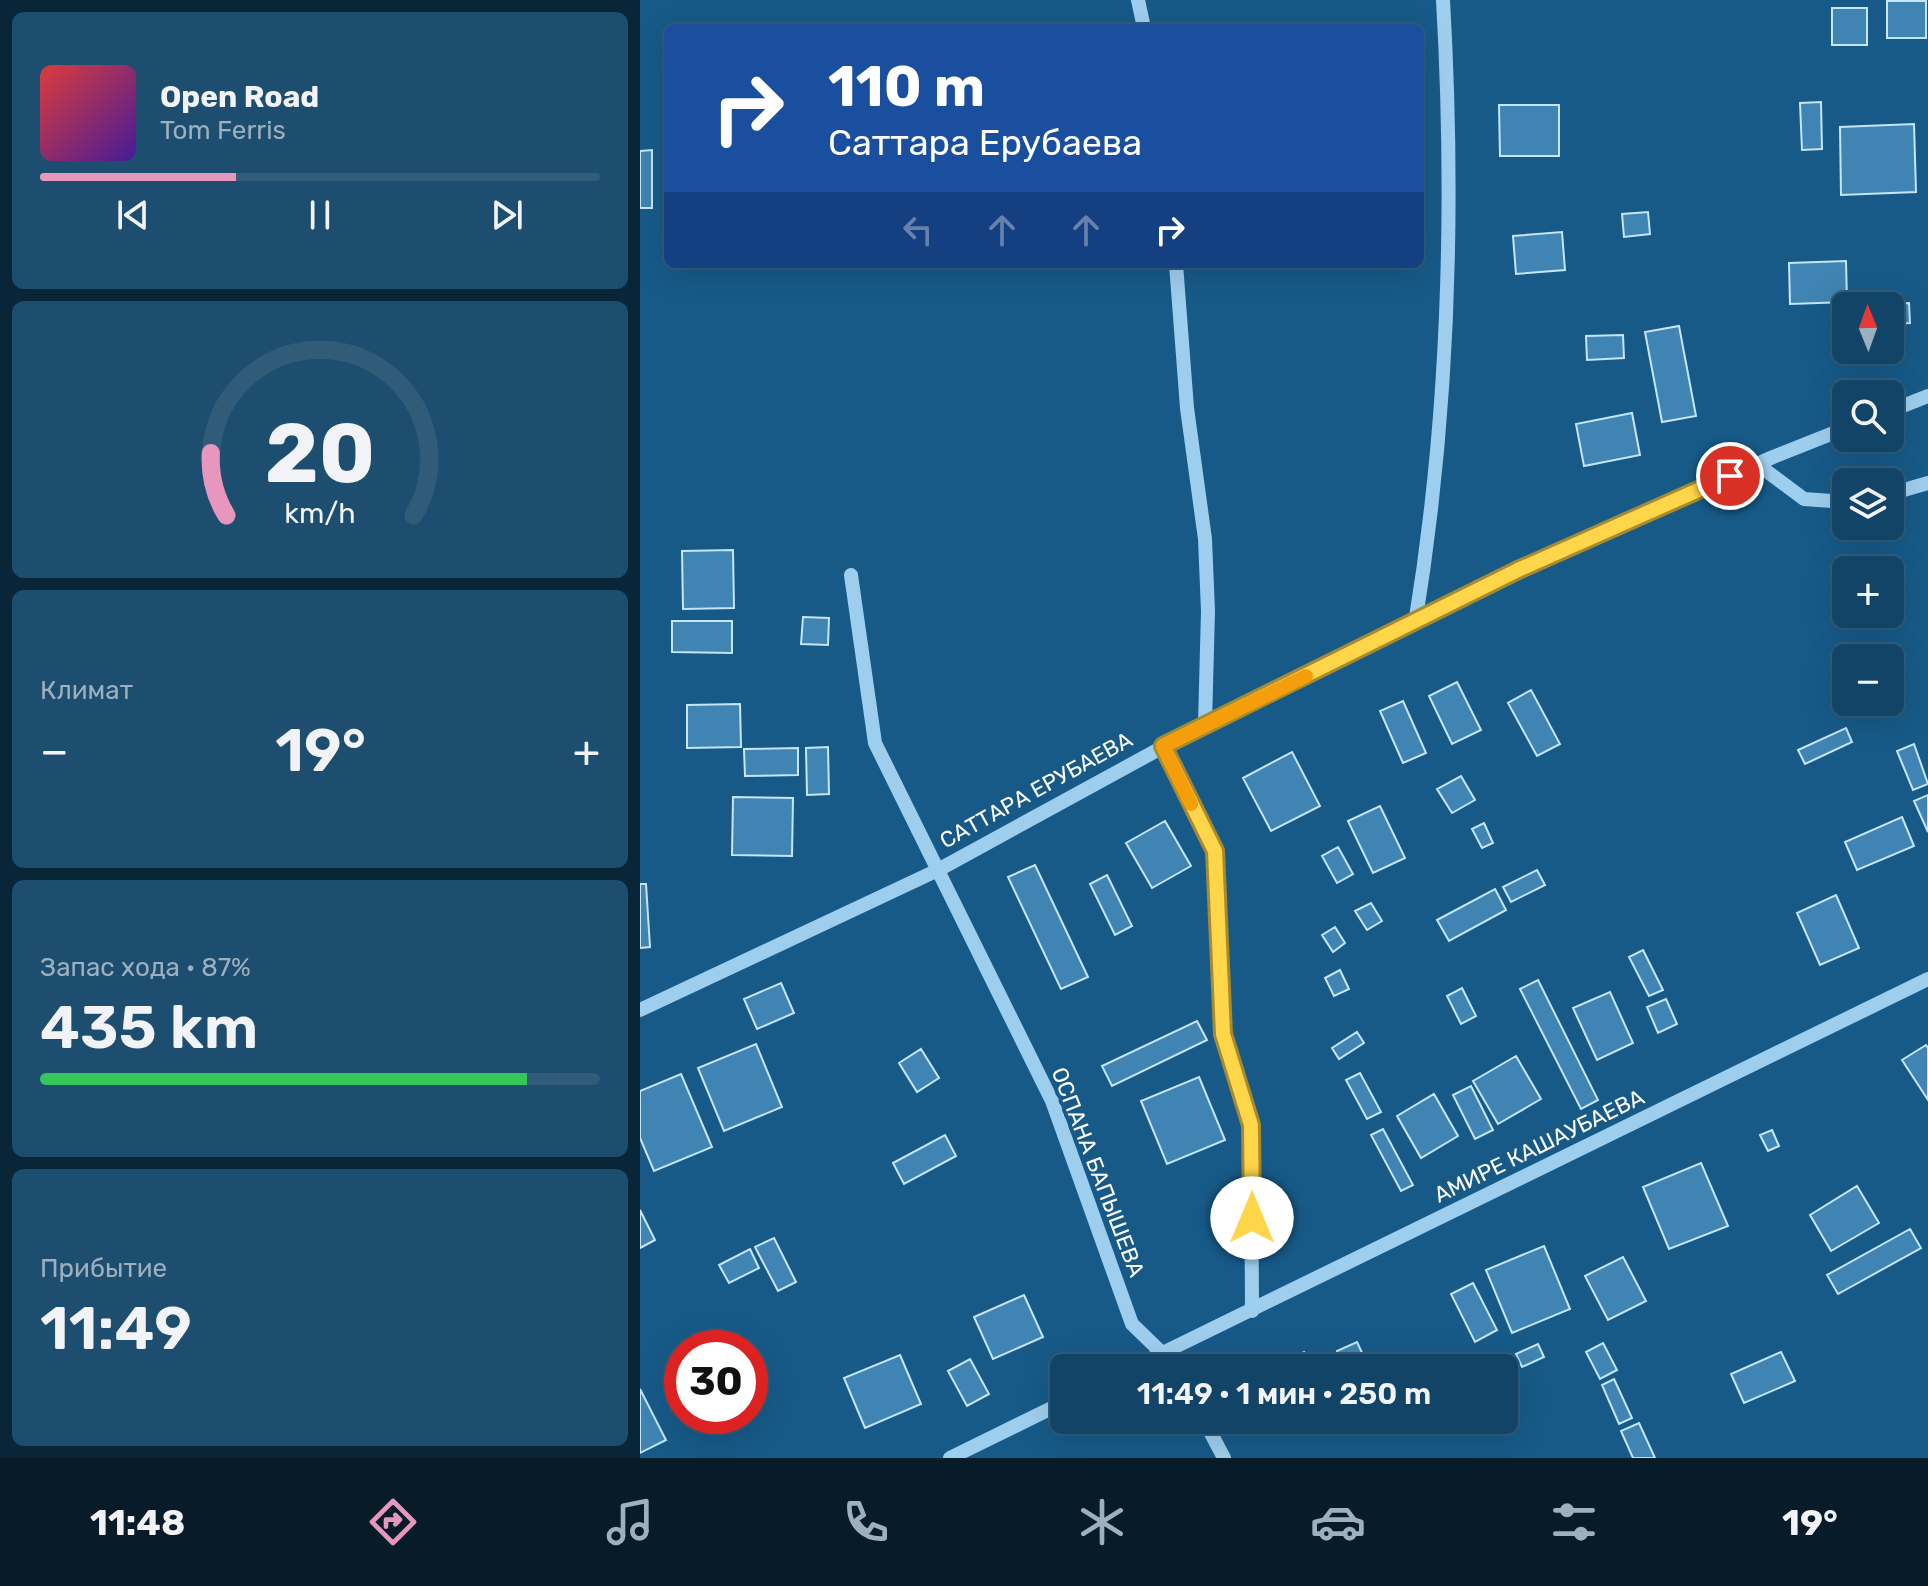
<!DOCTYPE html>
<html lang="ru">
<meta charset="utf-8">
<style>
body{margin:0;font-family:Rubik,sans-serif;background:#1e4e6f;color:#f1f3f6;height:100vh;display:flex;flex-direction:column;font-size:30px;white-space:nowrap}
*{box-sizing:border-box;margin:0}
p{font-size:26px;color:#9cb0bf}
.icon{flex:none;width:44px;height:44px;fill:none;stroke:currentColor;stroke-width:2;stroke-linecap:round;stroke-linejoin:round}
.map{position:relative;flex:1;overflow:hidden}
.panel{display:flex;flex-direction:column;gap:12px;padding:12px;background:#092538;width:640px}
.panel>*{flex:none}
.guide{position:absolute;left:24px;top:24px;width:760px;height:244px;border-radius:12px;box-shadow:0 8px 32px #0002,0 0 0 2px #305c7a;background:#1a4fa0;color:#fff;overflow:hidden}
.needle{width:52px;rotate:359deg}
.tools{position:absolute;left:1192px;top:292px;display:grid;gap:16px}
.tools a{display:grid;place-items:center;width:72px;height:72px;border-radius:12px;background:#146;box-shadow:0 8px 32px #0002,0 0 0 2px #305c7a;font-size:40px}
.speed{position:absolute;left:24px;top:1330px;display:flex;gap:16px;font-size:40px;font-weight:700;text-align:center}
.speed>*{display:grid;place-content:center;width:104px;height:104px;border-radius:50%;background:#146;box-shadow:0 8px 32px #0002,0 0 0 2px #305c7a;line-height:1}
.speed .limit{border:12px solid #d22;background:#fff;color:#111}
.pin{position:absolute;display:grid;place-items:center;width:68px;height:68px;color:#fff;margin:-34px;border:4px solid #fff;border-radius:50%;box-shadow:0 2px 8px #0007}
.me{position:absolute;width:88px;margin:-44px;rotate:0deg;stroke-linejoin:round;filter:drop-shadow(0 0 6px #0008)}
.turn{display:flex;align-items:center;gap:28px;height:168px;padding:0 32px;font-size:36px}
.turn .icon{width:104px;height:104px;stroke-width:2.5}
.turn b{display:block;font-size:56px;line-height:68px}
.lanes{display:flex;align-items:center;height:76px;padding:0 32px;background:#0003;justify-content:center;gap:40px;direction:ltr}
.lanes .off{opacity:.35}
.big{font-size:60px;font-weight:600;line-height:1.1}
.panel .card{flex:1;display:flex;flex-direction:column;justify-content:center;gap:12px;min-width:0;padding:0 28px;border-radius:12px;background:#1e4e6f}
.panel .dial{align-items:center;gap:0}
.dial svg{height:208px;overflow:visible;fill:none;stroke:#305c7a;stroke-width:7;stroke-linecap:round;text-anchor:middle}
.dial text{fill:#f1f3f6;stroke:none}
.song{display:flex;align-items:center;gap:24px}
.cover{width:96px;height:96px;border-radius:12px;background:linear-gradient(135deg,hsl(0 70% 55%),hsl(260 70% 35%))}
.played{height:8px;border-radius:4px;background:linear-gradient(90deg,#e797bd 35%,#305c7a 35%)}
.keys{display:flex;justify-content:space-around;direction:ltr}
.heat{display:flex;justify-content:space-between;align-items:center;font-size:44px;direction:ltr}
.charge{height:12px;border-radius:6px;background:linear-gradient(90deg,#34c759 87%,#305c7a 0)}
.trip{position:absolute;left:410px;top:1354px;width:468px;height:80px;border-radius:12px;background:#146;box-shadow:0 8px 32px #0002,0 0 0 2px #305c7a;font-weight:600;line-height:80px;text-align:center}
.menu{display:flex;height:128px;justify-content:space-around;align-items:center;background:#071b29;color:#9cb0bf}
.menu .icon{width:56px;height:56px}
.menu .active{color:#e797bd}
.menu b{font-size:36px;color:#f1f3f6}
main{display:flex;flex:1;min-height:0}
.map>svg:first-child{display:block}
.building{fill:#3f84b2;stroke:#c4e5fa;stroke-width:2}
.lines{fill:none;stroke-linecap:round;stroke-linejoin:round}
.minor{stroke:#9eceee;stroke-width:14}
.route-casing{stroke:#a68a30;stroke-width:20}
.route{stroke:#ffd54a;stroke-width:14}
.slow{stroke:#f59e0b;stroke-width:14}
.labels{text-anchor:middle;dominant-baseline:central;stroke-width:8;stroke-linejoin:round;paint-order:stroke}
.street-label{font-size:22px;fill:#fff;stroke:#175a88}
</style>
<main>
<section class="panel">
<div class="card">
<div class="song"><i class="cover"></i><div><b>Open Road</b><p>Tom Ferris</p></div></div>
<div class="played"></div>
<div class="keys"><svg class="icon" aria-label="previous" viewBox="0 0 24 24"><path d="M18 5L8 12l10 7zM5 5v14"/></svg><svg class="icon" aria-label="pause" viewBox="0 0 24 24"><path d="M8 5v14M16 5v14"/></svg><svg class="icon" aria-label="next" viewBox="0 0 24 24"><path d="M6 5l10 7-10 7zM19 5v14"/></svg></div>
</div>
<div class="card dial"><svg viewBox="0 0 100 80">
<path d="M14 69A42 42 0 1 1 86 69"/>
<path d="M14 69A42 42 0 0 1 8 45" stroke="#e797bd"/>
<text x="50" y="56" font-size="32" font-weight="700">20</text>
<text x="50" y="72" font-size="11">km/h</text>
</svg></div>
<div class="card"><p>Климат</p>
<div class="heat"><a>−</a><b class="big">19°</b><a>+</a></div>
</div>
<div class="card"><p>Запас хода · 87%</p><b class="big">435 km</b><div class="charge"></div></div>
<div class="card"><p>Прибытие</p><b class="big">11:49</b></div>
</section>
<div class="map">
<svg width="1288" height="1458" viewBox="0 0 1288 1458">
<rect width="100%" height="100%" fill="#175a88"/>
<path class="building" d="M1247,1H1286V38H1247Z
M1192,8H1227V45H1192Z
M1181,102L1182,149L1162,150L1160,103Z
M859,105H919V156H860Z
M1274,124L1276,192L1201,195L1200,127Z
M12,150V208H0V151Z
M1008,212L1010,234L984,237L982,214Z
M922,232L925,270L876,274L873,236Z
M1206,261L1207,302L1150,304L1149,263Z
M1269,303L1270,323L1250,324V306H1228Z
M1039,326L1056,416L1022,422L1005,332Z
M983,335L984,358L947,360L946,336Z
M992,413L1000,455L944,466L936,424Z
M93,550L94,608L43,609L42,551Z
M163,617L189,618L188,645L161,644Z
M32,621H92V653L32,652Z
M817,682L841,730L812,744L789,696Z
M891,690L920,744L897,756L868,703Z
M763,701L786,753L763,763L740,711Z
M100,704L101,747L47,748V705Z
M1206,728L1212,742L1165,764L1158,750Z
M1274,744L1288,784L1273,790L1257,751Z
M188,747L189,794L167,795L166,748Z
M158,748V775L105,776L104,749Z
M652,752L680,806L631,831L603,778Z
M821,776L835,800L812,813L797,789Z
M1288,795V832L1274,801Z
M93,797L153,798L152,856L92,855Z
M740,806L765,858L733,873L708,821Z
M1262,817L1274,846L1217,870L1205,842Z
M525,821L551,866L512,888L486,843Z
M844,823L853,843L842,848L832,829Z
M698,847L713,874L697,883L682,856Z
M395,865L448,977L421,989L368,877Z
M897,870L905,885L871,902L863,887Z
M467,875L492,926L475,935L450,884Z
M0,884H6L10,947L0,948Z
M855,889L866,910L809,941L797,920Z
M1196,895L1219,948L1180,965L1157,913Z
M731,903L742,921L727,930L715,911Z
M695,927L705,943L693,952L682,935Z
M1003,950L1023,990L1009,996L989,957Z
M700,970L709,989L694,996L685,978Z
M898,980L958,1100L941,1109L880,989Z
M141,983L154,1013L117,1029L104,999Z
M822,988L836,1016L821,1024L807,996Z
M970,992L993,1043L957,1060L933,1008Z
M1026,999L1037,1024L1018,1033L1007,1007Z
M557,1021L567,1040L472,1086L462,1066Z
M717,1032L724,1043L699,1059L692,1048Z
M116,1044L142,1107L84,1131L58,1068Z
M1286,1045L1288,1048V1100L1262,1060Z
M281,1049L299,1078L277,1092L259,1063Z
M876,1056L901,1099L858,1124L833,1081Z
M720,1073L741,1112L727,1119L706,1080Z
M41,1074L72,1147L14,1171L0,1138V1091Z
M559,1077L585,1140L527,1164L501,1101Z
M831,1086L853,1130L835,1139L813,1095Z
M794,1094L818,1136L781,1158L757,1116Z
M743,1129L773,1185L761,1191L731,1135Z
M1132,1130L1139,1146L1128,1151L1120,1135Z
M305,1135L316,1156L264,1184L253,1163Z
M1061,1163L1088,1226L1029,1249L1003,1187Z
M1217,1186L1239,1223L1191,1251L1170,1215Z
M0,1210L15,1240L0,1248Z
M1270,1229L1281,1248L1198,1294L1187,1275Z
M134,1238L156,1282L138,1291L115,1247Z
M904,1246L930,1309L872,1333L846,1270Z
M110,1249L119,1268L89,1283L79,1265Z
M983,1257L1006,1301L968,1320L945,1276Z
M833,1283L857,1330L835,1342L811,1294Z
M384,1295L403,1337L353,1359L334,1317Z
M717,1342L729,1368H705L697,1351Z
M963,1343L977,1370L960,1379L946,1352Z
M898,1344L904,1357L882,1367L876,1354Z
M664,1352L672,1368H630Z
M1141,1352L1155,1381L1104,1403L1091,1374Z
M260,1355L281,1404L225,1428L204,1378Z
M330,1359L349,1394L327,1406L308,1371Z
M974,1379L992,1418L979,1424L962,1385Z
M0,1389L26,1440L0,1453Z
M999,1423L1015,1458H993L981,1431Z"/>
<g class="lines">
<path class="minor" d="M498,0L504,28
M536,264L547,408L565,539L568,611L565,724
M1250,411L1288,396
M1117,464L1164,499L1206,502
M1250,494L1288,483
M211,575L235,743L412,1101L492,1324L522,1353
M775,624C809,417 815,209 803,0
M523,746L575,851L583,1034L611,1125L612,1311
M0,1010L298,870L565,724L878,570L1133,457L1206,428
M529,1351L538,1368
M492,1368L1288,979
M564,1420L584,1458
M310,1458L424,1402"/>
</g>
<g class="lines">
<defs>
<path id="route" d="M612,1218L611,1125L583,1034L575,851L523,746L878,570L1090,476"/>
</defs>
<use href="#route" class="route-casing"/>
<use href="#route" class="route"/>
<path class="slow" d="M551,804L523,746L666,676"/>
</g>
<g class="labels">
<g class="street-label">
<text transform="translate(396 790) rotate(-29)">САТТАРА ЕРУБАЕВА</text>
<text transform="translate(899 1146) rotate(-26)">АМИРЕ КАШАУБАЕВА</text>
<text transform="translate(458 1172) rotate(69)">ОСПАНА БАПЫШЕВА</text>
</g>
</g>
</svg>
<div class="tools">
<a><svg class="needle" viewBox="-14 -14 28 28"><path d="M0-13l5 13h-10z" fill="#e53935"/><path d="M0 13l5-13h-10z" fill="#9cb0bf"/></svg></a>
<a><svg class="icon" aria-label="search" viewBox="0 0 24 24"><circle cx="10" cy="10" r="6"/><path d="M15 15l6 6"/></svg></a>
<a><svg class="icon" aria-label="layers" viewBox="0 0 24 24"><path d="M12 4l9 5-9 5-9-5zM3 14l9 5 9-5"/></svg></a>
<a>+</a>
<a>−</a>
</div>
<div class="speed"><div class="limit">30</div></div>
<div class="pin" style="left:1090px;top:476px;background:#d93025"><svg class="icon" aria-label="arrive" viewBox="0 0 24 24"><path d="M6 21V4h12l-3 4 3 4H6"/></svg></div>
<svg class="me" style="left:612px;top:1218px" viewBox="-20 -20 40 40"><circle r="19" fill="#fff"/><path d="M0-13L10 11 0 6-10 11z" fill="#ffd54a"/></svg>
<div class="trip">11:49 · 1 мин · 250 m</div>
<div class="guide">
<div class="turn"><svg class="icon" aria-label="right" viewBox="0 0 24 24"><path d="M7 20v-9h11M14 6l5 5-5 5"/></svg><div><b>110 m</b>Саттара Ерубаева</div></div>
<div class="lanes"><svg class="icon off" aria-label="left" viewBox="0 0 24 24"><path d="M17 20v-9H6M10 6l-5 5 5 5"/></svg><svg class="icon off" aria-label="ahead" viewBox="0 0 24 24"><path d="M12 20V5M6 11l6-6 6 6"/></svg><svg class="icon off" aria-label="ahead" viewBox="0 0 24 24"><path d="M12 20V5M6 11l6-6 6 6"/></svg><svg class="icon" aria-label="right" viewBox="0 0 24 24"><path d="M7 20v-9h11M14 6l5 5-5 5"/></svg></div>
</div>
</div>
</main>
<nav class="menu">
<b>11:48</b>
<svg class="icon active" aria-label="directions" viewBox="0 0 24 24"><path d="M12 3l9 9-9 9-9-9zM9 14v-3h6M13 9l2 2-2 2"/></svg>
<svg class="icon" aria-label="music" viewBox="0 0 24 24"><path d="M9 18V5l10-2v13"/><circle cx="6" cy="18" r="3"/><circle cx="16" cy="16" r="3"/></svg>
<svg class="icon" aria-label="phone" viewBox="0 0 24 24"><path d="M5 4h4l2 5-3 2q2 4 5 5l2-3 5 2v4C11 20 4 13 5 4z"/></svg>
<svg class="icon" aria-label="climate" viewBox="0 0 24 24"><path d="M12 3v18M4 7l16 10M4 17L20 7"/></svg>
<svg class="icon" aria-label="car" viewBox="0 0 24 24"><path d="M5 17H2v-5l4-1 3-4h7l3 4 3 1v5h-3M9 17h6M6 11h13"/><circle cx="7" cy="17" r="2"/><circle cx="17" cy="17" r="2"/></svg>
<svg class="icon" aria-label="filters" viewBox="0 0 24 24"><path d="M4 7h16M4 17h16"/><circle cx="9" cy="7" r="2"/><circle cx="15" cy="17" r="2"/></svg>
<b>19°</b>
</nav>
